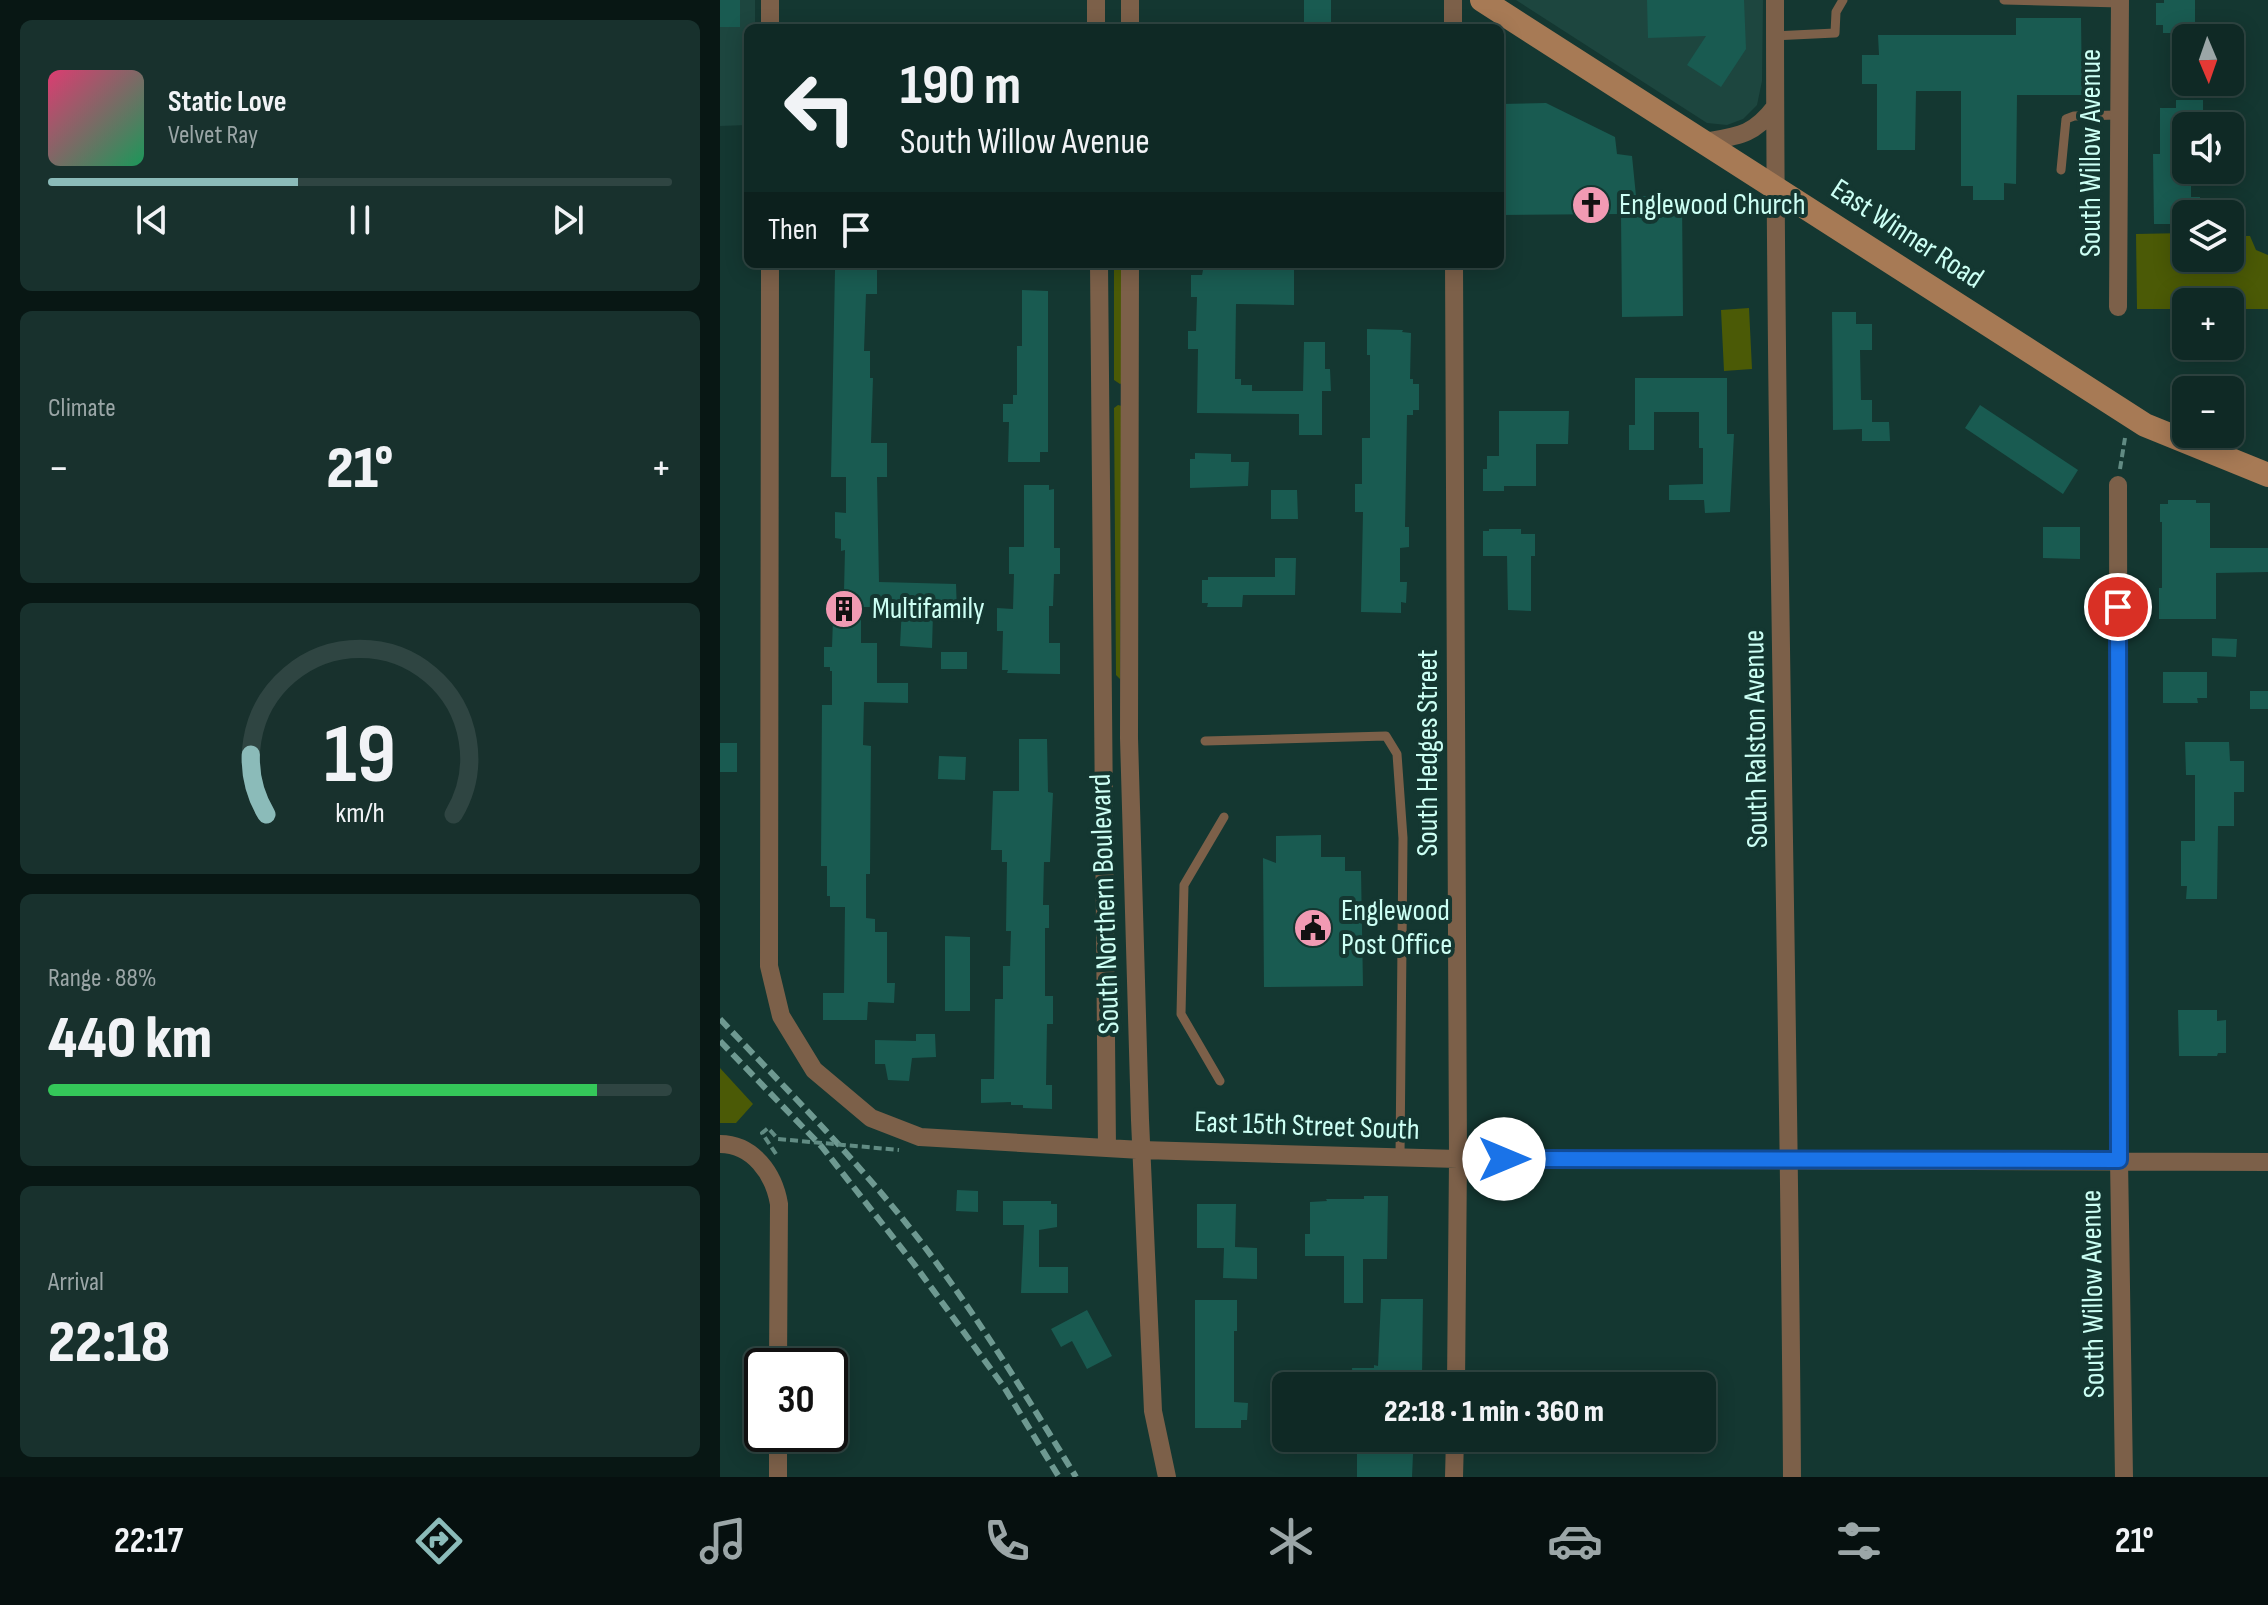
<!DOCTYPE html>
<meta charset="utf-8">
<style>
body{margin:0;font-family:"Sofia Sans Condensed",sans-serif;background:#18312d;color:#f1f3f6;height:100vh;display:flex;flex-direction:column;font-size:30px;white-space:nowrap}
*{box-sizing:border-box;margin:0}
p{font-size:26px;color:#9ba6a7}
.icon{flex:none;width:44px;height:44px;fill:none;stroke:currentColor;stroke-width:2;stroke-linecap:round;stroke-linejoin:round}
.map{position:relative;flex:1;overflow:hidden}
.side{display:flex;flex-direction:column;gap:20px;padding:20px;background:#081714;width:720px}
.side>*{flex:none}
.hud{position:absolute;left:24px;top:24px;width:760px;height:244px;border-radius:12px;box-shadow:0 4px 20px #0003,0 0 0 2px #2f4542;background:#0f2925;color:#f1f3f6;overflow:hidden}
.needle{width:52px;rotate:178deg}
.controls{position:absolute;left:1452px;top:24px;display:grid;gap:16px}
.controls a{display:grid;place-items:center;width:72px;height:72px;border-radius:12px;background:#0f2925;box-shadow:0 4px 20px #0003,0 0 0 2px #2f4542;font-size:40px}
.speed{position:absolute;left:24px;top:1348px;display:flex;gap:16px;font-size:40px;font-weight:700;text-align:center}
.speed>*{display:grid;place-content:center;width:104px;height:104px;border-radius:50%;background:#0f2925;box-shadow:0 4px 20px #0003,0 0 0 2px #2f4542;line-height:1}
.speed .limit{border:4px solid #111;border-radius:12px;background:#fff;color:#111}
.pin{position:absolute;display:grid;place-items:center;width:68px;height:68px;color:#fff;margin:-34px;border:4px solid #fff;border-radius:50%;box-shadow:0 2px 8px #0007}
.me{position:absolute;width:88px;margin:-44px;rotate:90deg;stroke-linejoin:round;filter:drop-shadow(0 0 6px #0008)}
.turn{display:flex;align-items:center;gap:28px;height:168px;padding:0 24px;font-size:36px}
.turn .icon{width:104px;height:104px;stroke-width:2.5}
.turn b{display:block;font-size:56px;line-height:68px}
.then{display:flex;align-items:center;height:76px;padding:0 24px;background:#0003;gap:16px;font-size:30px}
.big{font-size:60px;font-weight:800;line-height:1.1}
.side .tile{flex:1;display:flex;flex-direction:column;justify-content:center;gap:12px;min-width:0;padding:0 28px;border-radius:12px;background:#18312d}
.side .dial{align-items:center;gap:0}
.dial svg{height:208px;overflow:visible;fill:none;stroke:#2f4542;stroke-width:7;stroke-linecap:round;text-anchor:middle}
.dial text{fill:#f1f3f6;stroke:none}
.song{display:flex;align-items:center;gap:24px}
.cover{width:96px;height:96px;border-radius:12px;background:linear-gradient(135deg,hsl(340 70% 55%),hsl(150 70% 35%))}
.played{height:8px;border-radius:4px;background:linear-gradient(90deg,#8bbbb9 40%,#2f4542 40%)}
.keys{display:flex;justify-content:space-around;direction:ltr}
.heat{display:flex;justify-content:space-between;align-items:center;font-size:44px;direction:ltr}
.charge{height:12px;border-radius:6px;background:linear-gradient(90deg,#34c759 88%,#2f4542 0)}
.trip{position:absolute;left:552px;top:1372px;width:444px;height:80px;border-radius:12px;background:#0f2925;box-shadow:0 4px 20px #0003,0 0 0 2px #2f4542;font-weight:800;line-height:80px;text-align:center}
.tabs{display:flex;height:128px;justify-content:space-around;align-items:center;background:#06100f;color:#9ba6a7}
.tabs .icon{width:56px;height:56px}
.tabs .active{color:#8bbbb9}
.tabs b{font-size:36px;color:#f1f3f6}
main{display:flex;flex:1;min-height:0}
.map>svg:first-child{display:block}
.built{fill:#1d463f}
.green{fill:#4b5a06}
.building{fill:#195b51}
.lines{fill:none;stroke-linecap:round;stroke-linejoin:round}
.path{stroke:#618b83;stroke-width:4;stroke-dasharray:8 4;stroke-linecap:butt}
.lane{stroke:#7c6049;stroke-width:9}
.street{stroke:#7c6049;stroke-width:18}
.secondary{stroke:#a77a55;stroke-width:24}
.rail{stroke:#6e9991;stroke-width:6;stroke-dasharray:12 6;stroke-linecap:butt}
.path-bridge{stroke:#618b83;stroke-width:4;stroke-dasharray:8 4;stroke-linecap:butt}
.route-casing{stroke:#114b97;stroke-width:20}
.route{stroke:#1a73e8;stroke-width:14}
.labels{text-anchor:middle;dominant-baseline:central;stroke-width:8;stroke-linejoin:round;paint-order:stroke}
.street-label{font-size:30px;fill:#ccfff4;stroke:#143731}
.poi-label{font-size:30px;fill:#ccfff4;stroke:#143731;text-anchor:start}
</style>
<main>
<section class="side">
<div class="tile">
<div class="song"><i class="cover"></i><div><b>Static Love</b><p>Velvet Ray</p></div></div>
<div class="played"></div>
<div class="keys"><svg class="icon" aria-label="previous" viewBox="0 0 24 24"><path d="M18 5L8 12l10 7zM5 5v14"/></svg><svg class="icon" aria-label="pause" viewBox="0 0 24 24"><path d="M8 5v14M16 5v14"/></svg><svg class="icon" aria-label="next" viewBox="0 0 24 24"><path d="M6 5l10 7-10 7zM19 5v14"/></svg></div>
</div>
<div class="tile"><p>Climate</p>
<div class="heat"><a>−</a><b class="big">21°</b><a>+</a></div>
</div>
<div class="tile dial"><svg viewBox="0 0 100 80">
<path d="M14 69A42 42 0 1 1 86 69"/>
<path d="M14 69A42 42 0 0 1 8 46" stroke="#8bbbb9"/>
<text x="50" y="56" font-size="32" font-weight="700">19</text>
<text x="50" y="72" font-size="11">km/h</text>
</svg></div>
<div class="tile"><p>Range · 88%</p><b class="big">440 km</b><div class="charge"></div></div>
<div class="tile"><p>Arrival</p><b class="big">22:18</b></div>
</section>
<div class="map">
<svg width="1548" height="1477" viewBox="0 0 1548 1477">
<rect width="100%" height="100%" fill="#143731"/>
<path class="built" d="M0,0H35V28H28V125L0,126Z
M796,0H1043L1042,81L1037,105L1023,119L1007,125L987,123Z"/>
<path class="green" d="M1466,233V258H1510V236H1530L1536,250L1548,255V309H1510V302H1466V309H1417L1416,234Z
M394,264H403L402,383L400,384L394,380Z
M1029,308L1032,369L1004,371L1001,310Z
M398,405L402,406L400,679L396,675L394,408Z
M0,1068L33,1104L16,1123H0Z"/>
<path class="building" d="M0,0H20V27H0Z
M584,0H611V23L584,24Z
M927,0H1024L1026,49L1001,87L967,65L986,36L928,38Z
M1444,0H1475V33H1443V25H1436V3H1444Z
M1296,18H1361L1362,95H1297L1296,184L1284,183V200H1253V186H1241V91H1196L1195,150H1157V84H1142V55H1159L1158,35H1296Z
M1456,100H1483V124L1466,126V170H1471V197H1480V214H1466V224H1434L1433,154H1440V108H1456Z
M826,103L895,137L897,154L912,156L916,196L962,197L963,316L902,317L901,214L780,215V104Z
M115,270H157V294H146L144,351H150V378H153L151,443H167V477H157L159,582L236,584L237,612L213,613L212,648L180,646L182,607H141V643H157V683H188V703L144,702L143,745L151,746L150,874H146V918L155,919V932H167V983H175L174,1003L148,1002L147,1020H103V993H124L125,907H110V896H107V866H101L102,705H112V671H110V667H104V647H112L114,591H124L125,550L121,551V539L115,538V512L126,513V477H111Z
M483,270H574V305L516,304L515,379H521V385H532V391H583L584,342H605V369H610L611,391H602V435H579V414L477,413L478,349H468V331H476L477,297H471V275H482Z
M302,290L328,291V452H320V462H288L289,422H283V404H293V395H297V346H302Z
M1112,312H1136V324H1152V350H1140L1141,400H1152V422H1169L1170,441H1142V429L1113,430Z
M647,329L683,330L682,332L691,333L690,379H693V384H699V410H693V415H687L685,527H689V547L680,548V582H687L686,603L681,602V613L641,612L643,512H635V484H642V438H650V355H647Z
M915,378H1007V434H1014L1010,512L985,513L984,500H949V485L983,484V448H979V412H934V450H909V425H915Z
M1260,405L1358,470L1343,494L1245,428Z
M779,411H849L848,444H816V486H784V491H763V469H767V456H779Z
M475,453L511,454V462H529L528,486L470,488V459H475Z
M304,485H329V490L334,489V548H340V574H334L333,606H329V643H340V674L287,673L288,670H282L283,631H277V608L293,609L294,574H289V547H304Z
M551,490H577L578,519H551Z
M1448,500H1476V503H1490V548H1548V572L1496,573V619H1439V588H1442V522H1440V504H1448Z
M1323,527H1360V559L1323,558Z
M769,529H801V534H815V556H811V611L788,610L787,556H763V531H769Z
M555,558H576L575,595H523L522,607H487L488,603H482V580H488V577H555Z
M1492,638L1517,639L1516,657L1492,656Z
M221,652H247V669H221Z
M1443,672H1487V698H1477L1478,703H1443Z
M1530,691H1548V709H1530Z
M299,739H327L328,792L333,793L330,862H324L323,905H329V928H325V996H333V1024H327L326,1085H332V1109L303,1108V1105H291V1102L261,1103V1079H274L275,999H283V966H290L291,931H286L287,862H282V850H271L273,791H299Z
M1465,742H1509L1510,761H1524V792H1514V826H1498L1497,899H1466L1467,886H1461V841H1475V775H1466Z
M0,743H17V772H0Z
M219,756L246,757L245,780L218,779Z
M601,835V857H625V871H641L643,986L544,987L543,858L556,863V836Z
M225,936L250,937V1011H225Z
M1458,1010H1497V1021L1506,1020V1053H1498L1497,1056H1459Z
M196,1034H215L216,1057L192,1058L189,1081L168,1080L165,1064H155V1040L196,1041Z
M237,1190L258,1191V1212L236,1211Z
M644,1196H668L667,1259H643V1303H624V1256H585V1234H590V1202L607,1201L606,1199H644Z
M283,1201H331V1204H337V1227L319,1230V1267H348V1293H301L304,1225H283Z
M477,1204H516L515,1247L537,1248V1279L503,1278L504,1248H477Z
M661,1299H703L702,1377H676L675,1386H633L632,1368H654V1365L658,1366Z
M475,1300H517V1331H514V1402L528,1403L527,1420H521V1428H475Z
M367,1310L392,1356L367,1369L352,1341L341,1347L331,1329Z
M657,1448H676V1454H693L692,1477H637V1453H657Z"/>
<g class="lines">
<path class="path" d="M1400,469L1405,438"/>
<path class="lane" d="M1284,0L1400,3
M1055,36L1115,33L1116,12L1123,0
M1341,170L1346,119L1354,116L1399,115
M485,741L666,736L677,754L683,838L680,1157
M500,1081L461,1014L464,885L504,817"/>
<path class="street" d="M376,0V28
M733,0V28
M1055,0C1055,492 1069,985 1072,1477
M50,28V0
M410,28V0
M983,142C1018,136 1033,136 1055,107
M50,264L49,966L61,1016L94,1070L151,1118L200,1137L421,1150L738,1159L1548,1162
M379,264L387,1148
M410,264L409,738L420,1120L433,1411L447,1477
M734,264L738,1159L736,1386
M1398,307L1400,0
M1398,485L1399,1160L1404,1477
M0,1144C33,1144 54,1174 59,1204L58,1366
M58,1477V1434
M734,1477L735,1438"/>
<path class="secondary" d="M762,0L1425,425L1548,475"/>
<path class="rail" d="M0,1019C69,1092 140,1163 201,1242C258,1317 307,1397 356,1477
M0,1041L102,1147L194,1264L284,1387L339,1477"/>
<path class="path-bridge" d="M56,1154L42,1133L48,1128L58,1139L179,1150"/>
</g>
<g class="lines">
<defs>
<path id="route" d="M784,1159L1399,1160L1398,607"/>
</defs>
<use href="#route" class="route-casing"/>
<use href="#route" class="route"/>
</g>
<defs>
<symbol id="church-disc" viewBox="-11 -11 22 22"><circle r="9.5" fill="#f19ab3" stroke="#143731"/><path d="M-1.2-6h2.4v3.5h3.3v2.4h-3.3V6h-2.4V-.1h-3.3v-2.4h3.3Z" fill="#111"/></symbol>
<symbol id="building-disc" viewBox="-11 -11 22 22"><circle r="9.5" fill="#f19ab3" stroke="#143731"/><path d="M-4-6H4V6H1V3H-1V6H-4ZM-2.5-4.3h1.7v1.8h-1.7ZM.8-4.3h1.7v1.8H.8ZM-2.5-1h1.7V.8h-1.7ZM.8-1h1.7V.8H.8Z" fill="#111"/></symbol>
<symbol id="civic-disc" viewBox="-11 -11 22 22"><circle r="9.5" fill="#f19ab3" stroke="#143731"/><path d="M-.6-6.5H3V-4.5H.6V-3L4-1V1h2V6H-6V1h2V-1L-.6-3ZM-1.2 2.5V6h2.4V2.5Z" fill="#111"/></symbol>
</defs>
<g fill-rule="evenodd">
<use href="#church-disc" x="849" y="183" width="44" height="44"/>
<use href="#building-disc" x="102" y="587" width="44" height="44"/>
<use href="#civic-disc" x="571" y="906" width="44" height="44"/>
</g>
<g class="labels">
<g class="street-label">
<text transform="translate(1371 153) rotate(-90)">South Willow Avenue</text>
<text transform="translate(1187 234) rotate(33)">East Winner Road</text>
<text transform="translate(1036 739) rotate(-91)">South Ralston Avenue</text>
<text transform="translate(708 753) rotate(-90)">South Hedges Street</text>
<text transform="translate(385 904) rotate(-92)">South Northern Boulevard</text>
<text transform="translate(587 1126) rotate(2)">East 15th Street South</text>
<text transform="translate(1373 1294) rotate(-91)">South Willow Avenue</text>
</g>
<g class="poi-label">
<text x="899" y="205">Englewood Church</text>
<text x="152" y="609">Multifamily</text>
<text x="621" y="911">Englewood<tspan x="621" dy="34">Post Office</tspan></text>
</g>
</g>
</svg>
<div class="controls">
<a><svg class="needle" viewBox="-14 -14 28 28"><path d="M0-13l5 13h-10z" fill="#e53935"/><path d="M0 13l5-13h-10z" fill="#9ba6a7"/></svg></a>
<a><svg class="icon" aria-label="sound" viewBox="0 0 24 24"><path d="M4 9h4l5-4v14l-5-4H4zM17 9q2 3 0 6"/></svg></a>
<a><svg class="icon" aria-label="layers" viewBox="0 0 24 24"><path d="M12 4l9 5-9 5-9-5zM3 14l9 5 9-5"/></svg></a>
<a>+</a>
<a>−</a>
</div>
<div class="speed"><div class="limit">30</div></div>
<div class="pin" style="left:1398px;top:607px;background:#d93025"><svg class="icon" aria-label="arrive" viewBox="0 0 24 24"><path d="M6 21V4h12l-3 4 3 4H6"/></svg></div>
<svg class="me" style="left:784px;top:1159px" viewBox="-20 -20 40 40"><circle r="19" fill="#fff"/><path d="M0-13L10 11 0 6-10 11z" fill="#1a73e8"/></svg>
<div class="trip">22:18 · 1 min · 360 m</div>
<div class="hud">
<div class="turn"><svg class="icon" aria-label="left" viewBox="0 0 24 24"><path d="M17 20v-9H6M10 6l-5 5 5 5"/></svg><div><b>190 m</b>South Willow Avenue</div></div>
<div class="then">Then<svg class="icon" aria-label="arrive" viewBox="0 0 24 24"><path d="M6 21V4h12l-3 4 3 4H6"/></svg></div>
</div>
</div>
</main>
<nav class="tabs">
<b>22:17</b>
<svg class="icon active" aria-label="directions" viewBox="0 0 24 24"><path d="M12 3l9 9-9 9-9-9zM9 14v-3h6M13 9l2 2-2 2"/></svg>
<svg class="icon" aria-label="music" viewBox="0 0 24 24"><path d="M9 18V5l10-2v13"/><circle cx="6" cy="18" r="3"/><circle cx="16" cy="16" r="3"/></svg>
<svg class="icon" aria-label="phone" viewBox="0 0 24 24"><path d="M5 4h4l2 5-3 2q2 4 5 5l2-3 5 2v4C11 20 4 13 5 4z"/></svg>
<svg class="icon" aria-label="climate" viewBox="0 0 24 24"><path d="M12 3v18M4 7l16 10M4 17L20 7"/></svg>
<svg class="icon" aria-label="car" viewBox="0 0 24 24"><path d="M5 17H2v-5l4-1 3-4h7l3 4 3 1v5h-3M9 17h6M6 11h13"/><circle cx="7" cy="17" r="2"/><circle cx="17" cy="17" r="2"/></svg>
<svg class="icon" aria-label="filters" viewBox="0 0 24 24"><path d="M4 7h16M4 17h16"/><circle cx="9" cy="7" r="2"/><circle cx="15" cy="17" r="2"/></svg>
<b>21°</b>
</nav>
